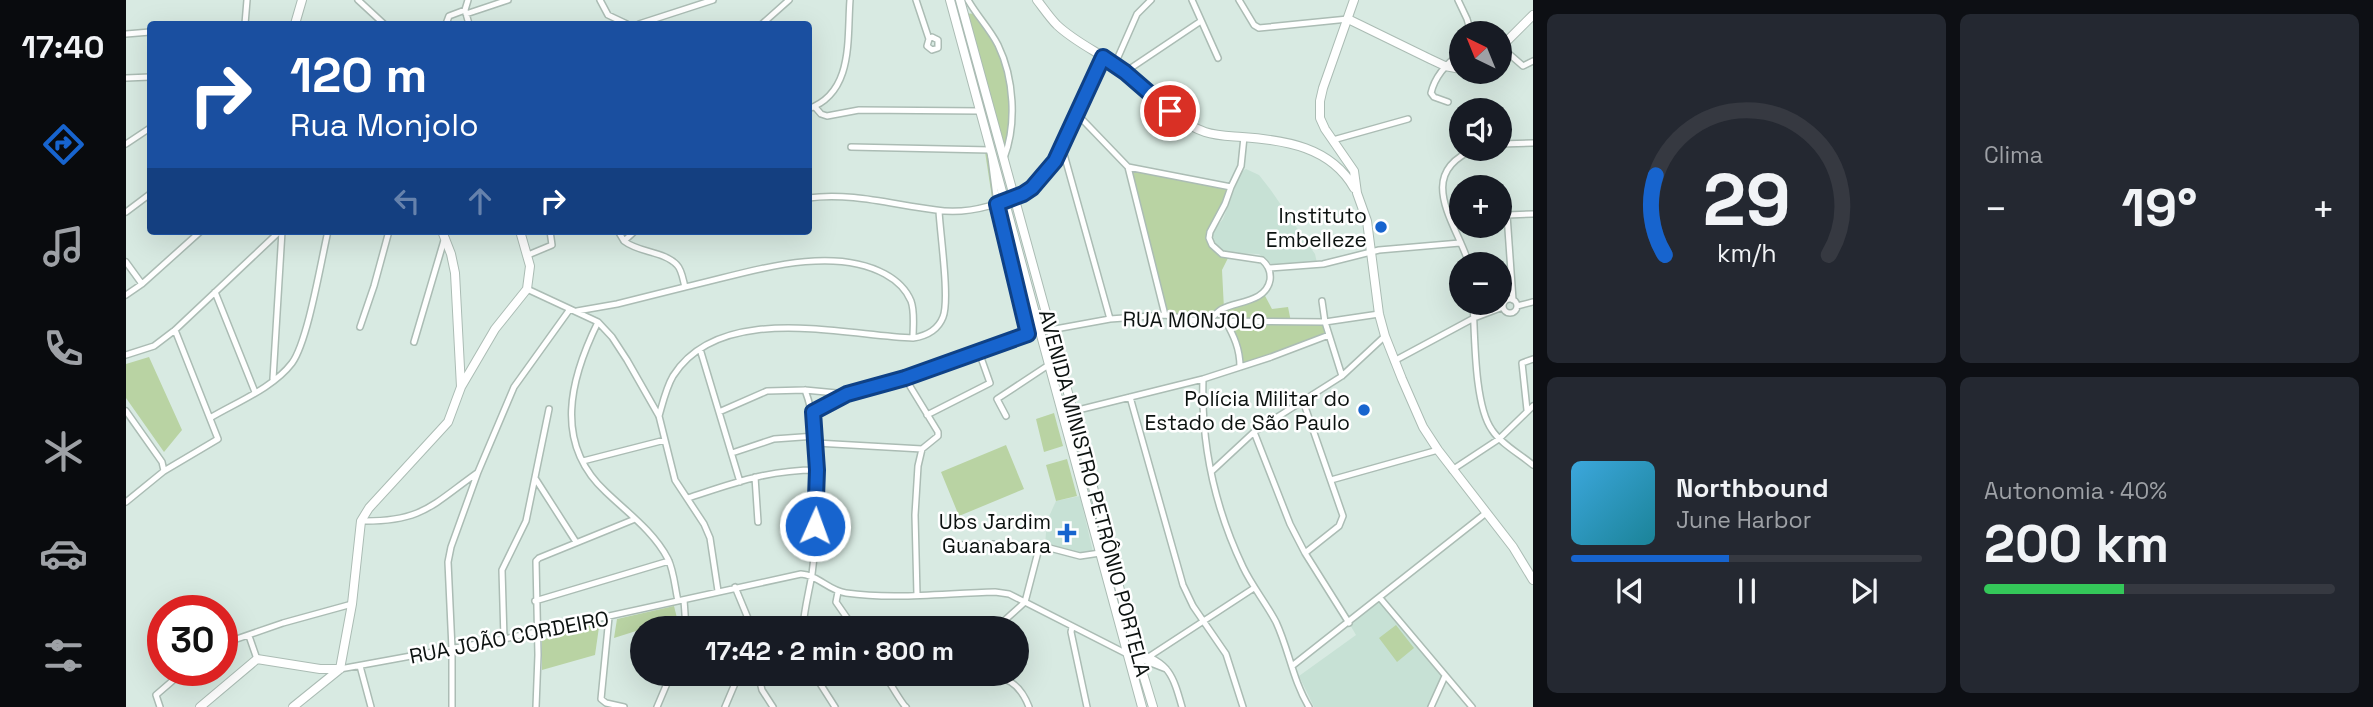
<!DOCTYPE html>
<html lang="pt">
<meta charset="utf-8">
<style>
body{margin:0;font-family:"Space Grotesk",sans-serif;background:#242831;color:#f1f3f6;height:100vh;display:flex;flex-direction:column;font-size:26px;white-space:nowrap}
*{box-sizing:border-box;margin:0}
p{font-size:23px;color:#9ea1a6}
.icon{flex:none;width:38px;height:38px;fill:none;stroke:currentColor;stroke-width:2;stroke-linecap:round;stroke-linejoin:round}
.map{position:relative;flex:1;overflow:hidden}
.side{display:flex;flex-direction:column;gap:14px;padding:14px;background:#0d0f14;width:840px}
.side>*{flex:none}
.hud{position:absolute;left:21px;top:21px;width:665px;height:214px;border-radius:7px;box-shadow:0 7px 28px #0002;background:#1a4fa0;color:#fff;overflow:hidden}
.needle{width:46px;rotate:317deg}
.controls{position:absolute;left:1323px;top:21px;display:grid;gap:14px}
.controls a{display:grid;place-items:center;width:63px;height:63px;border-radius:50%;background:#171b24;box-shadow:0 7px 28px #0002;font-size:35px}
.speed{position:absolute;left:21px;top:595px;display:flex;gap:14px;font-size:35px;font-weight:700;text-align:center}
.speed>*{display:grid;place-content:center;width:91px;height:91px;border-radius:50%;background:#171b24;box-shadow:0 7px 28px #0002;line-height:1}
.speed .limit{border:10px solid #d22;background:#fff;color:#111}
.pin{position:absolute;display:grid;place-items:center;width:60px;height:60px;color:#fff;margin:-30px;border:4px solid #fff;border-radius:50%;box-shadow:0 2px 7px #0007}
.me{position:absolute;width:77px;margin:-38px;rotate:2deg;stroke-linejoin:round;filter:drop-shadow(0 0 5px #0008)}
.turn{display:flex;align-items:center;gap:24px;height:147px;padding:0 28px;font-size:32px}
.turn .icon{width:91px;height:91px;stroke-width:2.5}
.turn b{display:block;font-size:49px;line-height:60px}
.lanes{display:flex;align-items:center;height:66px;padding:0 28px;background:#0003;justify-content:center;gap:35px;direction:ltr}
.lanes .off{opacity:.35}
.big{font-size:52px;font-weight:600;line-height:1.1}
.side .card{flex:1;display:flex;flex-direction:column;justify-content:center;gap:10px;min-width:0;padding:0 24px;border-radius:10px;background:#242831}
.side .dial{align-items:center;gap:0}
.dial svg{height:182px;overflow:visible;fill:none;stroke:#363941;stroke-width:7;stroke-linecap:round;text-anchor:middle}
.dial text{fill:#f1f3f6;stroke:none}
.song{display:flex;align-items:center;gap:21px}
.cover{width:84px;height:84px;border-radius:10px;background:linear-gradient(135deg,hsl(200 70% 55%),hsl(190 70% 35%))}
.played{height:7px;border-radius:4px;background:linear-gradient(90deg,#1764ce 45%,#363941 45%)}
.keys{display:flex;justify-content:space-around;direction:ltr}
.heat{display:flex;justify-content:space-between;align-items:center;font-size:38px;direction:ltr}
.charge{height:10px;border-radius:5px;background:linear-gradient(90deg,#34c759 40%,#363941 0)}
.side .tiles{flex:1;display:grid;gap:14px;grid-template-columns:repeat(2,1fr)}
.trip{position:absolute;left:504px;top:616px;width:399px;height:70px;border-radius:35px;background:#171b24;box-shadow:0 7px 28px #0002;font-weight:600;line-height:70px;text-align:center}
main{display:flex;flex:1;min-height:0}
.tabs{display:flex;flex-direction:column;width:126px;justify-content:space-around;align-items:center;background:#090b0e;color:#9ea1a6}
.tabs .icon{width:49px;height:49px}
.tabs .selected{color:#1764ce}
.tabs b{font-size:32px;color:#f1f3f6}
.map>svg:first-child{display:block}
.built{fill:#c7e1d5}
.green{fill:#b9d3a3}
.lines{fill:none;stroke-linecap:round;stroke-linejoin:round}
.street-casing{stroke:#abbcb4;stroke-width:8}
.secondary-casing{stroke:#abbcb4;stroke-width:10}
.street{stroke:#fff;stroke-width:5}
.secondary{stroke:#fff;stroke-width:8}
.route-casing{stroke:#0f4186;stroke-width:18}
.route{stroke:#1764ce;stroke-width:12}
.poi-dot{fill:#1764ce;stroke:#fff;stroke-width:2.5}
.labels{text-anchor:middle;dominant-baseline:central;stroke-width:5;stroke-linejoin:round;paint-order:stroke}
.poi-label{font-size:21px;fill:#0c1210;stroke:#fff;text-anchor:end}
.street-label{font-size:21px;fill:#0c1210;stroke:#fff}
</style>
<main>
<nav class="tabs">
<b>17:40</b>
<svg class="icon selected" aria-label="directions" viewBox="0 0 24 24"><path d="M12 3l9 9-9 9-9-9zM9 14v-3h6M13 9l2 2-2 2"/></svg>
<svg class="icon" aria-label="music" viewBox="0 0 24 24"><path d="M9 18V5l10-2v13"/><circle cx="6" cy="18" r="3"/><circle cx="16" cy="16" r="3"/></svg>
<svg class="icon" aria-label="phone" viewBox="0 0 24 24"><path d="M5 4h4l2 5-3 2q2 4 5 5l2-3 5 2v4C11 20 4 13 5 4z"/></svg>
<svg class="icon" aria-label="climate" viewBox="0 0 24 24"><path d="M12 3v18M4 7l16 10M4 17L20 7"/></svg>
<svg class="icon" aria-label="car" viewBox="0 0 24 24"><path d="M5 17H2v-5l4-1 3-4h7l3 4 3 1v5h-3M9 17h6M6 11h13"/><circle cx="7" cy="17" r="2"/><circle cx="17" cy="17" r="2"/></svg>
<svg class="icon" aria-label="filters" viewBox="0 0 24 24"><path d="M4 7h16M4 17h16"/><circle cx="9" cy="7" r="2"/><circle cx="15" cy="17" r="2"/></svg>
</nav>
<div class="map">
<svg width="1407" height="707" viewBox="0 0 1407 707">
<rect width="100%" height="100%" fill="#d8eae2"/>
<path class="built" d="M1120,169L1133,175L1144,189L1189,254L1191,263L1147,265L1133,254L1105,253L1098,251L1089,243L1086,237L1087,231L1097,219L1115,172Z
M954,496L967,552L954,554L919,545L921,521L930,501Z
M1251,598L1317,673L1303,707H1188L1173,676L1230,635L1223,623Z"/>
<path class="green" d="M837,13L850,14L873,47L886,106L878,158Z
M864,150L912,327L901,331L867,204L859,152Z
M1002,167L1105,187L1084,232L1086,245L1103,256L1096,270L1098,309L1137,292L1146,309L1162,307L1165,322H1199L1203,335L1114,367V357L1099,321H1076L1039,315Z
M23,357L56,430L38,452L0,398V364Z
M928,413L937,446L918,452L910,419Z
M880,445L898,489L833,516L815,472Z
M941,459L951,496L930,501L920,465Z
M548,606L551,618L488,638L491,619Z
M474,620L469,655L416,670V640Z
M1270,625L1288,648L1271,662L1253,638Z"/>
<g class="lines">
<defs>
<path id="street" d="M232,0L258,24
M342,0L339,10L343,24
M474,0L482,15L501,24
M790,0L803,39L801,46L806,50L812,48V40L806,37L803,39
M842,0C851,16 864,29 872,45C888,78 891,124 878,158
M1066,0L1092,58
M1113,0L1128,25L1133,28L1222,19
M1332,0L1341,19L1345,33
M340,14L382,0
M119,24L121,0
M320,24L323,16L339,10
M513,24L587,0
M636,24L663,0
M0,34L24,32
M1374,46L1397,66L1407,61
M989,64L1011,14L1025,0
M999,72L1075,21
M0,78L24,77
M1322,102L1308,97L1305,93C1309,76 1321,63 1335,53
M689,107L695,114L701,116L733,110L854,111
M682,109C728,93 721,39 724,0
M951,114L1002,167L1105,187L1099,204L1084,232L1083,238L1086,245L1096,254L1136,260C1142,265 1145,272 1144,280C1140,302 1112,301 1096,309C1091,312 1087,317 1083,321
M1207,140L1282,119
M0,144L24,128
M1374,144L1407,143
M725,147L864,150L871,204L902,334
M936,147L984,319
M1002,167L1039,315
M1105,187L1115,166L1118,137
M682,198C725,192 768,205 810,210C828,213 845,211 863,206C918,192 928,163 951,115C959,96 970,77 977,57
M0,212L24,194
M492,231L498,241
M402,255L426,245L424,231
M0,262L16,284
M1343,264C1331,224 1287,174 1349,149
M1143,268L1197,264L1253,250L1334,243
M559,287C619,274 702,243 759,274C770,280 780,289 785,301C789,312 787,326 787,338
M401,289L472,322L486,337L501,360L533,416L549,480L578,524L584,538L592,591
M89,292L129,392
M0,295L16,284L75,231
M1377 306a7 7 0 1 1 14 0a7 7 0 1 1-14 0Z
M1387,300L1381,215L1407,214
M1196,301L1199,322L1216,376
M1347,303C1349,335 1348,405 1366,430C1375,444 1394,454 1407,465
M1391,306L1407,302
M451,311L491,304L559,287C557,280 556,270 551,265C538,251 513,253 498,241L509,231
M1099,320C1108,336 1114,349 1114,367
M472,322C444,379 427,443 480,492C502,513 528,532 542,559C548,571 549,588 552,601
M234,327L248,286L263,231
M288,342L319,237
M574,349L614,482
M0,355L28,346L49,330L154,231
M1268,361L1348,318L1377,307
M147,379L156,231
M1077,379C1075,443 1089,508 1117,567C1126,586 1140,603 1150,622C1163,650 1167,681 1183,707
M1004,397L1057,585L1067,606L1100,654L1117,707
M1177,401L1217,516L1213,526L1179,553
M1401,410L1396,363L1407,359
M0,411L36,462L38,471
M593,412L641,391L679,390L721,394
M687,413L721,394L779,378L902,334L984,319L1039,315L1071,321L1199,322L1253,314
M936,414L1077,379L1145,357L1203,335
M801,415L864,383L853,352
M533,416C537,402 540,388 547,376C594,302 715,335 787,338C800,336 812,330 817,317C824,300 814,232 813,211
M880,416L871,399L924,364
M84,418C111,402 147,388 166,363C182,341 195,261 202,231
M1128,432L1164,524L1179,553L1223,623
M690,443L796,449L812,436V432L779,378
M606,453L648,439L690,436
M457,461L539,440
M1326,470L1373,439L1407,406
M1086,471L1128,432L1216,376L1259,336
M629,477L632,522
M409,478L450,542
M1205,480L1312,450
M562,498C608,483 641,470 691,470
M0,502L38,471L92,439L49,330
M235,521C296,522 306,505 351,473
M828,545L867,544
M609,587L626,628
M712,592L710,602L728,628
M791,595L789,515L792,466L796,449
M1254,598L1346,707
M558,600L560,628
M409,601L543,561
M483,617L475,699L480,703L498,707
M946,627L945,632L961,707
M677,628C678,610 683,592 686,574C693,520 698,441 679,390
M870,628L899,602L913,548L916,546L954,556L974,553
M123,636L131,659
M378,639L376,570L400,521L423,409
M96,644L157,623L226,604
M1010,652C1043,662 1047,675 1056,707
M1024,656L1128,588
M1012,658L1040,669
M234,666L245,707
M1166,666L1360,513
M214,669L378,639L675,574C692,575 703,591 720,593C769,600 820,593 869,592L883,594L1003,655
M632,674L636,690L647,707
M688,674L709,707
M758,674C764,682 775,703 780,707
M855,674C880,676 894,683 903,707
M34,707L30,695L59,670
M326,707V649L322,562L325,547L352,472L388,387L444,309
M410,707L412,655L410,561L413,558L509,519
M531,707L545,674
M599,707L613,674
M1305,707L1319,676"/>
<path id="secondary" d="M824,0L1016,707
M834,0L947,411L1010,651L1027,707
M911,0C918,9 924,18 931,25C951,44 977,54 998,71C1024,91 1047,121 1079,132C1091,136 1104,136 1116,137C1159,140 1205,147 1228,188
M1228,0L1197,88L1194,101V118L1199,129L1228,171L1231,193L1241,221L1253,314L1259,336L1276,379L1297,427L1312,450L1387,547L1407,580
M1222,19L1304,59L1319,66L1335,69
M169,24L176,0
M1374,48L1407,15
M335,387L369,329L401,289L404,266L394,231
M74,707L131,659L194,669H214
M167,707L214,669L226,604L235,521L243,508L322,422L335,387L329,273L325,254L316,231"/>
</defs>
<use href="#street" class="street-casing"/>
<use href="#secondary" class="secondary-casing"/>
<use href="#street" class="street"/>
<use href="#secondary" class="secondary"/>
</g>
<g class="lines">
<defs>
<path id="route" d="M689,526L691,470L687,412L721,394L779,378L902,334L871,204L897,194L906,188L929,161L977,57L999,72L1044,111"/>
</defs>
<use href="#route" class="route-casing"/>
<use href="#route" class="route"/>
</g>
<g class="poi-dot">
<circle cx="1255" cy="227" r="7"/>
<circle cx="1238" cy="410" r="7"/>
<path d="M937.5 522.5h7v7h7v7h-7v7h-7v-7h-7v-7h7z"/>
</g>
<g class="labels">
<g class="poi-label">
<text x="1241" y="215">Instituto<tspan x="1241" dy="24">Embelleze</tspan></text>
<text x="1224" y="398">Polícia Militar do<tspan x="1224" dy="24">Estado de São Paulo</tspan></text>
<text x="925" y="521">Ubs Jardim<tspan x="925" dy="24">Guanabara</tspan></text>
</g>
<g class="street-label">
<text transform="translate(1068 320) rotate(1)">RUA MONJOLO</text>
<text transform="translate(969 493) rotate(75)">AVENIDA MINISTRO PETRÔNIO PORTELA</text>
<text transform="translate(383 637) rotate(-11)">RUA JOÃO CORDEIRO</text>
</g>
</g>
</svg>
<div class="controls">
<a><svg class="needle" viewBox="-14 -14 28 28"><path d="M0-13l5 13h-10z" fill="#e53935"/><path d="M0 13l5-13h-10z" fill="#9ea1a6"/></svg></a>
<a><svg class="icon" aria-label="sound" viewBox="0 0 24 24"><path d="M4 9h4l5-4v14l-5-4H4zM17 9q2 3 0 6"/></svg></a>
<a>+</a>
<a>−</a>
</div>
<div class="speed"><div class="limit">30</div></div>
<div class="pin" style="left:1044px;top:111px;background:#d93025"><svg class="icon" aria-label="arrive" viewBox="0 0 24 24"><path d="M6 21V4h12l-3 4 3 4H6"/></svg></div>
<svg class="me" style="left:689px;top:526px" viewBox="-20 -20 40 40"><circle r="17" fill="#1764ce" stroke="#fff" stroke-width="3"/><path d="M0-11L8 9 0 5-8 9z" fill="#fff"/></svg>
<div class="trip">17:42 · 2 min · 800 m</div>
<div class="hud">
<div class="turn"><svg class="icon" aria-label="right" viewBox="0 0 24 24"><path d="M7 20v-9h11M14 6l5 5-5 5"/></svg><div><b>120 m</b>Rua Monjolo</div></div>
<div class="lanes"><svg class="icon off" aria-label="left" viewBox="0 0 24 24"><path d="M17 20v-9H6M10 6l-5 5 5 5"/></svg><svg class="icon off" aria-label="ahead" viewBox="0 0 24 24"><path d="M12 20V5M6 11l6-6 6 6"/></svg><svg class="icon" aria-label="right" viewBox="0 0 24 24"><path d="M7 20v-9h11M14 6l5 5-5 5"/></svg></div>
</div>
</div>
<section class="side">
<div class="tiles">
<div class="card dial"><svg viewBox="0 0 100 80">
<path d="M14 69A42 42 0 1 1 86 69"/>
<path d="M14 69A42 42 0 0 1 10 34" stroke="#1764ce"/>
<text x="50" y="56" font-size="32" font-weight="700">29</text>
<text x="50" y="72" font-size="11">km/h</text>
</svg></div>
<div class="card"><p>Clima</p>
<div class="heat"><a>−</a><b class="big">19°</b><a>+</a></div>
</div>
<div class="card">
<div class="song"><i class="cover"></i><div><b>Northbound</b><p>June Harbor</p></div></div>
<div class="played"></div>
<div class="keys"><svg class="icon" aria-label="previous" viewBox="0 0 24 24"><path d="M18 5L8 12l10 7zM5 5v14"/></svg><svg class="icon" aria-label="pause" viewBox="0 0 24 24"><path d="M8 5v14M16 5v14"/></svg><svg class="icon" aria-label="next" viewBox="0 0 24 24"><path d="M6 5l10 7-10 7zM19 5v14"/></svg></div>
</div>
<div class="card"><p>Autonomia · 40%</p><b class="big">200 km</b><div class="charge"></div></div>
</div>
</section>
</main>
